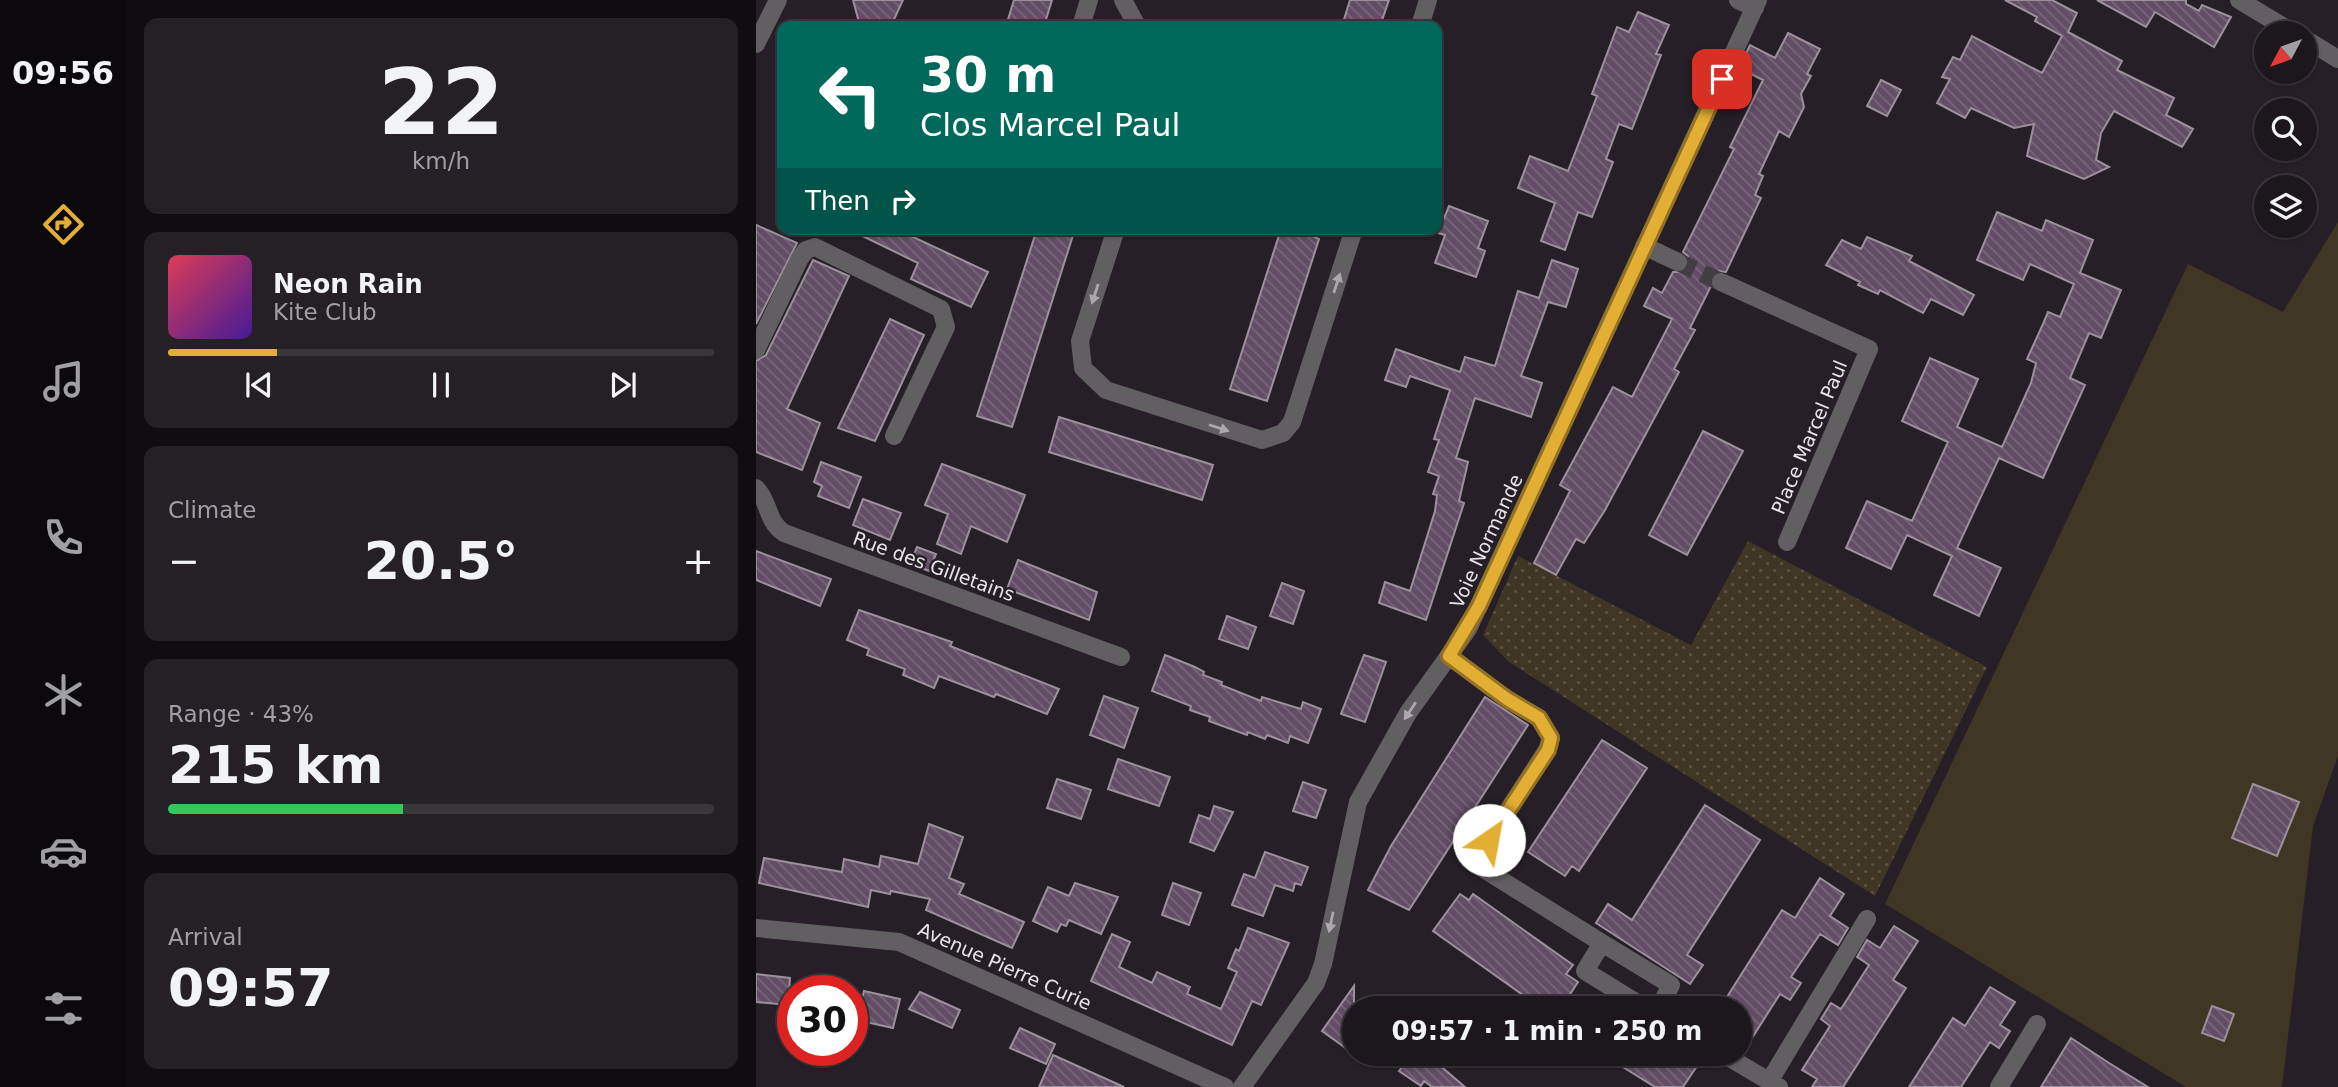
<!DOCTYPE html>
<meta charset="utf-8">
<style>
body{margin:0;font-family:"DejaVu Sans",sans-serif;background:#252026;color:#f1f3f6;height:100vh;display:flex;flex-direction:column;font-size:26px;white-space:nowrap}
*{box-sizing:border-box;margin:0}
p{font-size:23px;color:#a09fa4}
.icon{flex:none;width:38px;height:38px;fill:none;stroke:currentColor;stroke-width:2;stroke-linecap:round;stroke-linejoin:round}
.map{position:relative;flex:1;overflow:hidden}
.side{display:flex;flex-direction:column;gap:18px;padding:18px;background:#0f0d10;width:630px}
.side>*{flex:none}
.top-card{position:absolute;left:21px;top:21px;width:665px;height:214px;border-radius:14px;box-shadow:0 2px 5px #0004,0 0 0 2px #3a363b;background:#00695c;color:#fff;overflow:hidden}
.needle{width:46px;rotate:229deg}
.buttons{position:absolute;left:1498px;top:21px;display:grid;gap:14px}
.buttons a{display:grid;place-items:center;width:63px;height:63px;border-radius:50%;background:#1c171d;box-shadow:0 2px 5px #0004,0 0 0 2px #3a363b;font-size:35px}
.speed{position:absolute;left:21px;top:975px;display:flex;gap:14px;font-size:35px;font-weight:700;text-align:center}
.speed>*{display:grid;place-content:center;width:91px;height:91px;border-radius:50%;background:#1c171d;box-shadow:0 2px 5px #0004,0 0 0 2px #3a363b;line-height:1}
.speed .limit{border:10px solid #d22;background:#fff;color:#111}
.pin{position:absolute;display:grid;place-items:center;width:60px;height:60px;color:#fff;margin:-30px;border-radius:14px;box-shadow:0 4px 10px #0006}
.me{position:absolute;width:77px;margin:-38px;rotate:33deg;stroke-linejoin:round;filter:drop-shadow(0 0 5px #0008)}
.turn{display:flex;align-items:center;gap:24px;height:147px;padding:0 28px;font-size:32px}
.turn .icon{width:91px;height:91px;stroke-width:2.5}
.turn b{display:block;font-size:49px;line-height:60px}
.then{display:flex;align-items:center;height:66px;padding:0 28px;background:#0003;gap:14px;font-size:26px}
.big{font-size:52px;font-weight:600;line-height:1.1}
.side .card{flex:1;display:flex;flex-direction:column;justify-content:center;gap:10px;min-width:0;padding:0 24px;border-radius:14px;background:#252026}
.side .dial{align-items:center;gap:0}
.dial b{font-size:91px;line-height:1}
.song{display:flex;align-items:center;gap:21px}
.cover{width:84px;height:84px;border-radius:10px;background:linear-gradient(135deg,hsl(350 70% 55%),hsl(260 70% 35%))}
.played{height:7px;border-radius:4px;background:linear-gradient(90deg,#e2af34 20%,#3a363b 20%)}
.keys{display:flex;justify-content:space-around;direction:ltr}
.heat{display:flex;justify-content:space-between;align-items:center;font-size:38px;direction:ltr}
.charge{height:10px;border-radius:5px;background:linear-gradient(90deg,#34c759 43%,#3a363b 0)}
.trip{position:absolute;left:586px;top:996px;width:410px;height:70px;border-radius:35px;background:#1c171d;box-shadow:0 2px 5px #0004,0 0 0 2px #3a363b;font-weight:600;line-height:70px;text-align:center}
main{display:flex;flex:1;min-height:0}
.dock{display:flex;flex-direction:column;width:126px;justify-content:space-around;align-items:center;background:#0b090c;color:#a09fa4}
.dock .icon{width:49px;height:49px}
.dock .active{color:#e2af34}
.dock b{font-size:32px;color:#f1f3f6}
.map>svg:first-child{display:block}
.grass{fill:url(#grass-dots)}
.pitch{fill:#403624}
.building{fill:url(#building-back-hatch);stroke:#9a919b;stroke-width:2}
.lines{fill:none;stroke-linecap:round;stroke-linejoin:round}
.minor-tunnel{stroke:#433d44;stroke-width:18;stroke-dasharray:18 9;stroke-linecap:butt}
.minor{stroke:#625f63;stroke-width:18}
.oneway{fill:#aca8ad}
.route-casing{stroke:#937222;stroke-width:18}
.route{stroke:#e2af34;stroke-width:12}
.labels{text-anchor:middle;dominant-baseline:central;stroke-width:5;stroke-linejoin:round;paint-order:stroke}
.street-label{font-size:19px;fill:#e8e4e9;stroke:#261f27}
</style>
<main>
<nav class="dock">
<b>09:56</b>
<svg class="icon active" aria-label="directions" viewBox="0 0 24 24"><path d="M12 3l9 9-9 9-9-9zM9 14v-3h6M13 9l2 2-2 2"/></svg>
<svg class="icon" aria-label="music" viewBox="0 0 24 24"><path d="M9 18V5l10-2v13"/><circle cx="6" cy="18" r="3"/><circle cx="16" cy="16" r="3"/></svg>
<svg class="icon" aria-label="phone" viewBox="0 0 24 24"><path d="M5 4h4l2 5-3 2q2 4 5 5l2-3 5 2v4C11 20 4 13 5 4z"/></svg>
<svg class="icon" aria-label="climate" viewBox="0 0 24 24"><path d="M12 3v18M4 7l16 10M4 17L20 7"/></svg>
<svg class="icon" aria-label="car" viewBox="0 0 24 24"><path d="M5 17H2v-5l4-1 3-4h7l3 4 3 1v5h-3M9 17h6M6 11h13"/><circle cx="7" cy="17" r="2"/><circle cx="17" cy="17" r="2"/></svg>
<svg class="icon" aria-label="filters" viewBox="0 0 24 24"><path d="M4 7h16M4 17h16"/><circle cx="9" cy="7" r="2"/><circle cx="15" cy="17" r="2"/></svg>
</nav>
<section class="side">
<div class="card dial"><b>22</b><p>km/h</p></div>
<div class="card">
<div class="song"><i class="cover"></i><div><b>Neon Rain</b><p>Kite Club</p></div></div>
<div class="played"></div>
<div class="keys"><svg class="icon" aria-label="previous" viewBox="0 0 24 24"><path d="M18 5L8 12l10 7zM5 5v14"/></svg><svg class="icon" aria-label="pause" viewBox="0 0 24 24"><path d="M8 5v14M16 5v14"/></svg><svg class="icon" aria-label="next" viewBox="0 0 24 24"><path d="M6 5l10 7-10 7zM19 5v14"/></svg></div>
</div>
<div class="card"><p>Climate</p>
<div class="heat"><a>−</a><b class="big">20.5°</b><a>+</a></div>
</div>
<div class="card"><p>Range · 43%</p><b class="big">215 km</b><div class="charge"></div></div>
<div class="card"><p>Arrival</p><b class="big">09:57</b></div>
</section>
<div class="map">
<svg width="1582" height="1087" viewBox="0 0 1582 1087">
<defs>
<pattern id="grass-dots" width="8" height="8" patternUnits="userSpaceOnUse" patternTransform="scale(1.75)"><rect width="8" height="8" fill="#403624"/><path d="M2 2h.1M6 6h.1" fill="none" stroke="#5c5344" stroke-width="1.8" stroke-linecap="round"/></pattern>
<pattern id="building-back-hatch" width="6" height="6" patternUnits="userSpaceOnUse" patternTransform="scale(1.75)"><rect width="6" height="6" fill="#614d64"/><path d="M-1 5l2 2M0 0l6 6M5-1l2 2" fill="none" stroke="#78667a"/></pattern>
</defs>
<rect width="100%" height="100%" fill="#261f27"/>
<path class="grass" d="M992,541L1231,667L1119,896L753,662L727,635L762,556L935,645Z"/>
<path class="pitch" d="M1582,222V756L1557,826L1526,1087H1430L1129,904L1432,264L1527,312Z"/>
<path class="building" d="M97,0H147L135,26H104Z
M258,0H296L288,26H250Z
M594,0H633L624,26H586Z
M1249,0H1296L1321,13L1312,32L1366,61L1361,70L1418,98L1410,115L1437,129L1426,147L1358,111L1345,133L1340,160L1353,167L1328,179L1271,156L1278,124L1258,128L1215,108L1209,118L1181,103L1194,79L1186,77L1197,57L1204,60L1216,36L1286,73L1306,36L1279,21L1281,17Z
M1341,0H1430V4L1443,11L1446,5L1475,17L1458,47L1399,12L1390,27Z
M882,12L913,25L900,54L905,55L876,129L863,124L850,159L857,162L836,217L822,212L809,250L785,241L799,203L762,188L774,156L812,171L841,96L836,94L861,27L873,32Z
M1032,33L1064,49L1051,74L1055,76L1045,94L1048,107L1033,137L1023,131L1003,174L1007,176L999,195L1005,198L970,272L963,271L955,277V286L934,328L939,330L918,369L923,372L849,510L828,543L820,539L800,575L778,563L814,491L804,485L857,387L876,397L916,319L888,306L897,288L906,293L917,272H928L933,266L932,256L927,252L978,149L974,147L1007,80L983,68L994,45L1019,58Z
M1125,80L1145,90L1131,116L1111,106Z
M693,206L732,221L722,248L729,251L720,277L679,263L689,235L682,233Z
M1241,212L1286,231L1290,220L1337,240L1324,273L1365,290L1345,338L1333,333L1314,378L1329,385L1287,478L1243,458L1201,548L1245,568L1223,616L1178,595L1196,556L1151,535L1135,569L1090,548L1111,501L1156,521L1192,442L1146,421L1174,358L1222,379L1201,427L1246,447L1275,383L1280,363L1271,359L1287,324L1292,312L1304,317L1318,284L1274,264L1267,280L1221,260Z
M0,225L41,243L0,324Z
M92,229H140L232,272L215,307L155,279L162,263Z
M281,229H319L256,427L221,416Z
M525,229H560L558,237L563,239L511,401L474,389Z
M1111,237L1156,256L1153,261L1218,295L1207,315L1175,299L1167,313L1124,290L1122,294L1102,285L1104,282L1070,265L1086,240L1105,249Z
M57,260L93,276L31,409L64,423L46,470L0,452V361L10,355Z
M796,260L822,269L810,307L792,302L765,376L786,383L775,417L719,398L700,458L712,462L703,501L708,503L670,620L623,603L629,582L654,591L679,511L681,495L677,494L683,476L672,472L683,440L678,439L694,390L654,376L650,387L629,380L640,349L704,372L709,357L739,366L762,291L783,298Z
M134,319L168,335L119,441L82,428Z
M303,417L457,465L446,500L293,452Z
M947,431L987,451L931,555L893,535Z
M65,462L105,477L93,508L62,496L66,486L58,482Z
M186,464L269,495L251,542L215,526L205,554L181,544L192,514L169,505Z
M107,499L145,513L134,540L97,525Z
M161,547L180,554L173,571L154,564Z
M0,551L75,579L64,606L0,580Z
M262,560L341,592L333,620L251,589Z
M526,583L548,591L537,624L514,616Z
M103,610L196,642L194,646L303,689L291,714L240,694L238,697L183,676L178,688L147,675L149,669L111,655L113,649L91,640Z
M471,616L500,627L492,649L463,639Z
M409,655L439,667L448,672L447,675L466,682L465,685L505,701L506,697L545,709L547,702L565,709L552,743L534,736L532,743L511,735L509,739L492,732L491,735L453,721L454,717L434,710L435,706L396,691Z
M608,655L630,662L609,722L585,714Z
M348,696L382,708L368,748L334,735Z
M729,697L772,725L653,910L612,890L635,846Z
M846,740L891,768L823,871L816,866L809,876L772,852Z
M362,759L414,777L403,806L352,789Z
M301,779L335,790L325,819L291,808Z
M547,782L570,790L560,818L537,811Z
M1497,784L1543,802L1521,856L1476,838Z
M949,805L1004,840L931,955L947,965L934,984L840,923L852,904L876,920Z
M458,806L477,812L458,851L434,842L443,815L454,819Z
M173,824L207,837L193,878L208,884L203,894L268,922L256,948L170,910L174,899L135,891L134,894L115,890L112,907L3,883L8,858L86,872L88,859L123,867L125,856L162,864Z
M509,852L552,867L545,885L539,883L537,891L519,885L507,916L476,905L488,874L499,878Z
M1064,878L1088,894L1074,916L1092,928L1082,945L1064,934L1035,977L1045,983L1034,1000L1024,994L996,1038L984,1030V1008H964L1026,910L1039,918Z
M319,883L362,897L345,934L313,920L310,926L305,924L301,932L277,921L292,887L313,896Z
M417,883L445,893L433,925L406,915Z
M704,894L713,900L717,894L817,965L810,974L822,982L805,1008H785L677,931Z
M1138,926L1162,941L1137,980L1150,988L1087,1087H1056L1061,1079L1046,1070L1074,1026L1065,1019L1075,1003L1085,1009L1113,965L1101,957L1111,940L1124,948Z
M492,928L533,943L505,1005L496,1001L476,1045L335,981L356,934L374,942L363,967L396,983L401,972L434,987L431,994L465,1009L481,972L472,968L480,949L483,951Z
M0,974L34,978L32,1005L0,1002Z
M598,986V1054L566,1031Z
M1234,987L1259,1002L1244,1025L1254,1031L1243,1048L1234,1042L1205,1087H1153L1197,1018L1209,1026Z
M108,991L144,999L137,1028L101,1020Z
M164,992L204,1010L196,1028L153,1009Z
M1456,1006L1478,1014L1468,1041L1446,1033Z
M264,1028L299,1044L290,1064L254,1048Z
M1315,1038L1353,1063L1392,1087H1285Z
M656,1054H688L681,1063L709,1087H676L668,1081L665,1086L643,1071Z
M846,1054H897L917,1065L924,1054H949L927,1087H899Z
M297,1055L368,1087H283Z"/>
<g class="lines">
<path class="minor-tunnel" d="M922,262L965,282"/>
<path class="minor" d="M367,0L381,26
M982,0L999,8
M1483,0L1538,33
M325,26L333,0
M664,26L672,0
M1549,39L1582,59
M0,44L22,0
M360,229L324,341L327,368L350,390L506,440L527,433L536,422L598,229
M888,246L922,262
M965,282L1113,349L1031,542
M0,350L44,258L50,250L59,247L185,309L190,327L138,436
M0,488C14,502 10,521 28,533L365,657
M693,656L751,699L783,718L795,738L791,750L718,863L846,943L829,971L889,1008
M0,928L143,942L469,1087
M846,943L915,985L903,1008
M967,1054L1023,1087
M1014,1080L1111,919
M486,1087L560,983L567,964L602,802L652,713L712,629L1002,0
M1243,1087L1281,1024"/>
</g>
<defs><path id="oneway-solid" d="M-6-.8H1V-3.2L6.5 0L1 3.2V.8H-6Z" transform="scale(1.75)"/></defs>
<g class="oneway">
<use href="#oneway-solid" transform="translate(581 283) rotate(-72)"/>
<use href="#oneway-solid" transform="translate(339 294) rotate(108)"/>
<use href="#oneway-solid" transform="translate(463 428) rotate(18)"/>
<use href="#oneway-solid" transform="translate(654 711) rotate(123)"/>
<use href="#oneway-solid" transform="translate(575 922) rotate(102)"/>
</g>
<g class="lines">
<defs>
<path id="route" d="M733,840L792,750L795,738L783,718L751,699L693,656L723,606L966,79"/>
</defs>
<use href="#route" class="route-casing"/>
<use href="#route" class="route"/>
</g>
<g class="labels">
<g class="street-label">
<text transform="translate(1053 437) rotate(-67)">Place Marcel Paul</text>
<text transform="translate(730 541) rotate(-65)">Voie Normande</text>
<text transform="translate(178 566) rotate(20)">Rue des Gilletains</text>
<text transform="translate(249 966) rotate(24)">Avenue Pierre Curie</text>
</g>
</g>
</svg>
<div class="buttons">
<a><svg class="needle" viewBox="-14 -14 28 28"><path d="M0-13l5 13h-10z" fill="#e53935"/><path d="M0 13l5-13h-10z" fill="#a09fa4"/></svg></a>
<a><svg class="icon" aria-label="search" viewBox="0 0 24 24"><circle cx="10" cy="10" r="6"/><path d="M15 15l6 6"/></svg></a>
<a><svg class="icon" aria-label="layers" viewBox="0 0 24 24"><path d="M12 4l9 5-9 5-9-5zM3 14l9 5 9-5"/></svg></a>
</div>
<div class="speed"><div class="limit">30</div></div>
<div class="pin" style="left:966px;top:79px;background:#d93025"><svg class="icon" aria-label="arrive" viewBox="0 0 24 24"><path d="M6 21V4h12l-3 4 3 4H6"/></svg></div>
<svg class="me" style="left:733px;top:840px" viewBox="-20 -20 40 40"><circle r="19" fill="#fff"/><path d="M0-13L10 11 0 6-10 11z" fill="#e2af34"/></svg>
<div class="trip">09:57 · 1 min · 250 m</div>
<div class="top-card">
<div class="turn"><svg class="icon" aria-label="left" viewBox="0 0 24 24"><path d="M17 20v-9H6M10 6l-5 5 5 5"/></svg><div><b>30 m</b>Clos Marcel Paul</div></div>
<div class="then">Then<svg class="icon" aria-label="right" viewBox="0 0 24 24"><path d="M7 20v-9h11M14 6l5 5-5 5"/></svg></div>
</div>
</div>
</main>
